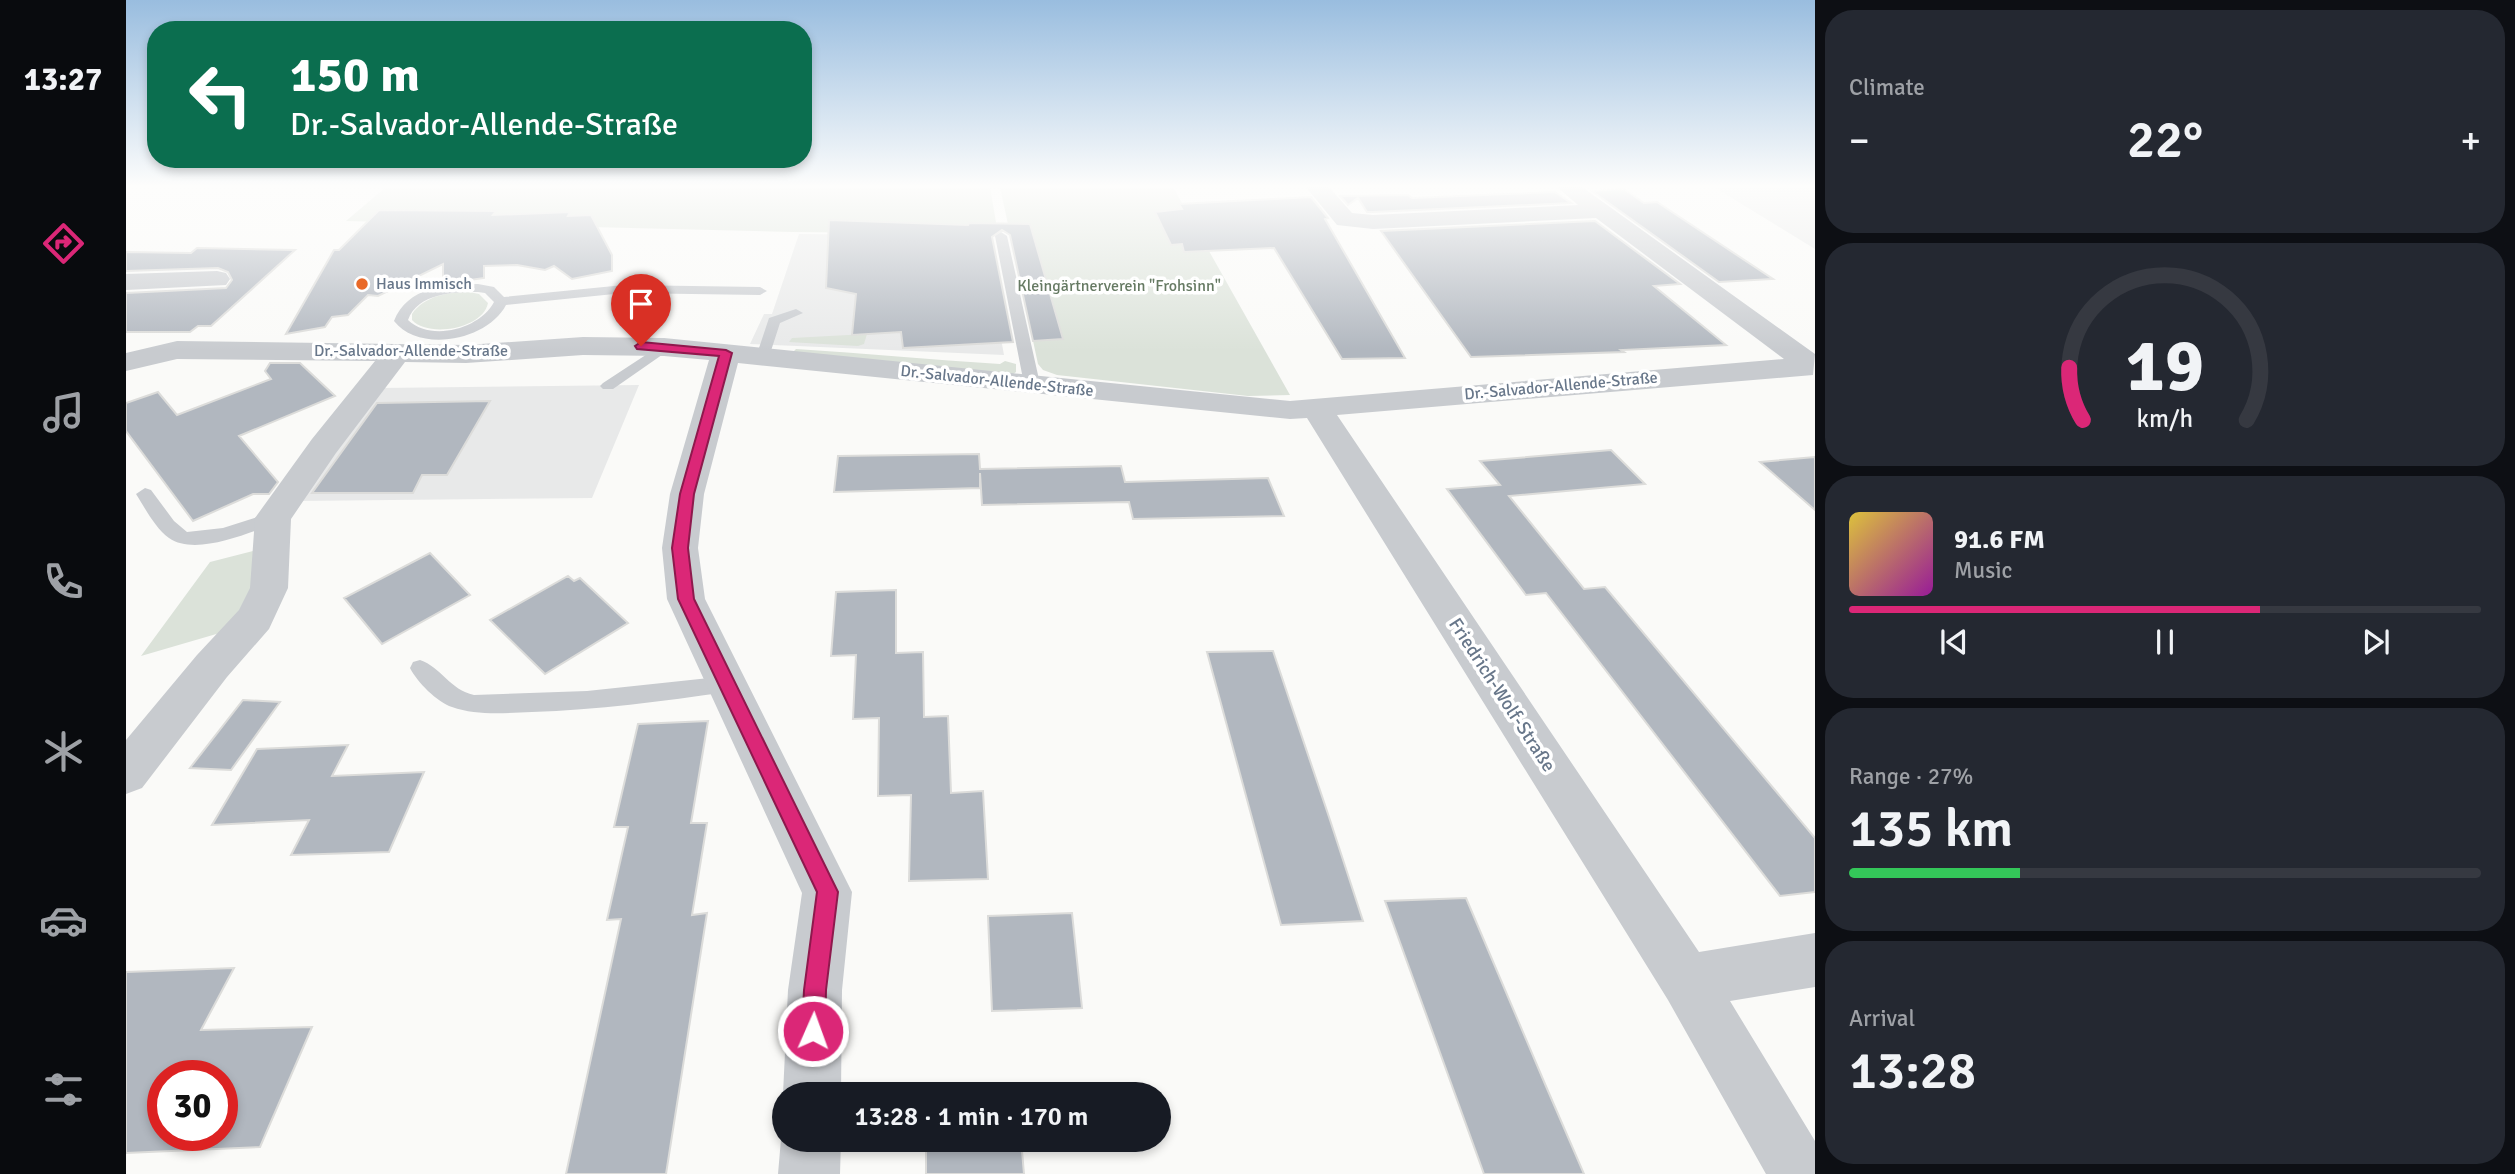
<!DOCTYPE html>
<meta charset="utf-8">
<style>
body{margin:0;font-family:Signika,sans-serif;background:#242831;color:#f1f3f6;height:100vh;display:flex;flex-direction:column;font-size:26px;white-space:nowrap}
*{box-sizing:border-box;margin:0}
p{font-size:23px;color:#9ea1a6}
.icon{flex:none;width:38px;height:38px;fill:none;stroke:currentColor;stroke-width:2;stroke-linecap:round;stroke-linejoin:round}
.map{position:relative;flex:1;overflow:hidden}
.side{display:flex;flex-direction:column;gap:10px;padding:10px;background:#0d0f14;width:700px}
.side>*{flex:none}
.guide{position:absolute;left:21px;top:21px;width:665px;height:147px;border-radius:28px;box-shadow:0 4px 10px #0003;background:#0b6e4f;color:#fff;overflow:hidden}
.speed{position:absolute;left:21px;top:1060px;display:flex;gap:14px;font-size:35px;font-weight:700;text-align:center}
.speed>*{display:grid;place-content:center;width:91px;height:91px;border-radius:50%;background:#171b24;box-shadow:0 4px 10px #0003;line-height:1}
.speed .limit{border:10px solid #d22;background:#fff;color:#111}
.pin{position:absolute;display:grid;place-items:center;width:60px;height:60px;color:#fff;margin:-72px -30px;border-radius:50% 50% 50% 0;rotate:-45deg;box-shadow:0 0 7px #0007}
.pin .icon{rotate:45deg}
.me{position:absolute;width:77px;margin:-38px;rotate:2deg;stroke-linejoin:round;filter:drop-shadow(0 0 5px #0008)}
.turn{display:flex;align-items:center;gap:24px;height:147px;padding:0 28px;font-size:32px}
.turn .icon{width:91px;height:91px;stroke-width:2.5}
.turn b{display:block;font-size:49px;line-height:60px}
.big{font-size:52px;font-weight:600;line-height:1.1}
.side .widget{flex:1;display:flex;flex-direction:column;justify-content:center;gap:10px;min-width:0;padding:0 24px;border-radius:28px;background:#242831}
.side .dial{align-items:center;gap:0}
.dial svg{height:182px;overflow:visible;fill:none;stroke:#363941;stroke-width:7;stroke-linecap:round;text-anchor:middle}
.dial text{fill:#f1f3f6;stroke:none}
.song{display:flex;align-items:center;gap:21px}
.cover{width:84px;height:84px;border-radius:10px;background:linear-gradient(135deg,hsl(50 70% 55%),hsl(300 70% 35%))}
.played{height:7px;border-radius:4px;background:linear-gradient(90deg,#db2777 65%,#363941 65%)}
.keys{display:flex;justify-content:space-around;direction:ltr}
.heat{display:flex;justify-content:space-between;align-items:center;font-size:38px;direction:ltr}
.charge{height:10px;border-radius:5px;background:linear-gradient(90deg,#34c759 27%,#363941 0)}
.trip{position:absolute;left:646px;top:1082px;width:399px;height:70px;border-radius:35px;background:#171b24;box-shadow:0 4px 10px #0003;font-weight:600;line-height:70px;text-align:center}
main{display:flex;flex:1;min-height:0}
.menu{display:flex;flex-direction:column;width:126px;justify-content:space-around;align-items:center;background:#090b0e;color:#9ea1a6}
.menu .icon{width:49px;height:49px}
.menu .on{color:#db2777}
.menu b{font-size:32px;color:#f1f3f6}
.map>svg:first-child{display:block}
.built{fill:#e8e9e9}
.green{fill:#dbe2d9}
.building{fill:#b1b7bf;stroke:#dcdcda;stroke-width:2;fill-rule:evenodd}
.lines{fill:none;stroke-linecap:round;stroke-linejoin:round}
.service{fill:#c8cbcf;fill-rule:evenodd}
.minor{fill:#c8cbcf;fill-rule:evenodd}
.route{fill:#db2777;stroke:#8e194d;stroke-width:2}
.poi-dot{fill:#e96928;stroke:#fff;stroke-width:2.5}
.labels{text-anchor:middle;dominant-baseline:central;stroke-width:7;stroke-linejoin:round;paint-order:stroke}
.far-poi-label{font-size:16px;fill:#68778a;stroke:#fff;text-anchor:start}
.far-park-label{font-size:16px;fill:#667a63;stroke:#fff}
.far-street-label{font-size:16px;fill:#68778a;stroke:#fff}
.street-label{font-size:19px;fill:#68778a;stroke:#fff}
</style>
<main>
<nav class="menu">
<b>13:27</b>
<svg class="icon on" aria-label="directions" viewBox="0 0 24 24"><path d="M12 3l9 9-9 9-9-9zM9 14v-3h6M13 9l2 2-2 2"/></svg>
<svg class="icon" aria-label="music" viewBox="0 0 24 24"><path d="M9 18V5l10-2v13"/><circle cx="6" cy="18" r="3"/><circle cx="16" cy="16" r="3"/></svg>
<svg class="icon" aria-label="phone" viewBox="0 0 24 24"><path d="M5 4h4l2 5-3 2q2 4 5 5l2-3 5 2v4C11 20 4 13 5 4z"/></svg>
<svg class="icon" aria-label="climate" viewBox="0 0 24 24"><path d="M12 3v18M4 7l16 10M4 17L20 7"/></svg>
<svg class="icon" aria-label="car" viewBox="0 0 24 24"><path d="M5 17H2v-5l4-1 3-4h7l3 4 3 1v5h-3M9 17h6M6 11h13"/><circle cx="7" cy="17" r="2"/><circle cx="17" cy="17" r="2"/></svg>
<svg class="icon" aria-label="filters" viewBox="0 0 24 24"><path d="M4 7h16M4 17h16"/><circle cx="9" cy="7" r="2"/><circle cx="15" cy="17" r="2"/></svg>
</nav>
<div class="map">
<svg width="1689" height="1174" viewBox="0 0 1689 1174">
<rect width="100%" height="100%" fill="#fafaf8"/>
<path class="built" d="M1588,187H1689V249Z
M673,234L856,236L878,355L624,344L638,314H646Z
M513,385L466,498L171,501L254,388Z"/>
<path class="green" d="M260,187H864L872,234L666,232L220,221Z
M874,187H1047L1164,395L1122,396L931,375L917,370L912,364Z
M343,292L353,294L362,303C357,329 302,338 286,320V314C298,296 322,292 343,292Z
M741,334L738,344L732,346L663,342L666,338Z
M670,349C738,353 805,360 874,364L879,361L890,364V372L886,375L666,353Z
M127,551L131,579L104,630L15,656L84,562Z"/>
<path class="building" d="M1498,189L1518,203L1531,202L1647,279L1593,282L1466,191Z
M1429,192L1445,203L1247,212H1241L1232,198L1222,205L1214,196L1282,195L1286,198Z
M1185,197L1202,218L1199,219L1279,358L1216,359L1148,248L1058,252L1056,244L1045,245L1029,212L1056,209L1053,204Z
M253,210L370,211L367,215L444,212L442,216L465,215L486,255V271L446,279L428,266L419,270L391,265L358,266V278L317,284V264L252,296L242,295L222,315L206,317L199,327L160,334L208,250H213Z
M703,220L842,225L843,223L904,224L937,339L907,341L884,235L876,230L866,237L887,342L777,348L775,332L726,335L730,294L700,288Z
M1469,221L1554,284L1528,286L1600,345L1495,350L1498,352L1345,357L1255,231Z
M71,248L169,250L85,326H72L64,332H0V293L100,288L106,280L102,272L92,268L0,271V252L65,253Z
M144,363H174L209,396L113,436L152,482L143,494H127L67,521L0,431V403L32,392L51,415L145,379L139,371Z
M364,401L321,475H296L287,493H186L251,403Z
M1485,450L1519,484L1383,496L1458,589L1479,587L1689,838V892L1654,896L1420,593L1400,595L1321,489L1374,485L1354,461Z
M853,454L854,469L995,466L999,482L1142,478L1158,516L1007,519L1003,502L856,505L854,473V488L708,492L712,456Z
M1689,457V510L1634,462Z
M304,553L344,595L256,644L218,598Z
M442,576L448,581L454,578L502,623L419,674L364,620Z
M770,590V653L797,652L798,717L822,716L825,793L857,791L862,879L783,881L785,795L752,796L753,718L727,719L730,655L705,656L710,592Z
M1147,651L1203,817L1237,921L1155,925L1081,652Z
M117,700L154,702L105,770L64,768Z
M582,721L565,823H581L566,915L581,913L540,1174H440L495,919L481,920L502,827H488L512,724Z
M222,745L206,776L298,772L263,852L165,855L183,820L86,825L131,749Z
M1340,898L1419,1084L1458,1174H1358L1259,901Z
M946,913L956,1008L866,1011L862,916Z
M108,968L75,1030L186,1027L134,1147L0,1153V972ZM37,1076H96V1136H37Z
M892,1085V1094H799V1089Z
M895,1139L898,1174H800V1139Z"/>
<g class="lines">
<path class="service" d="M875,232L881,236L914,384L906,389L898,384L869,236Z
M352,284L368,287L378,297L498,285L634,287L641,291L634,295L498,293L380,305C362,340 294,354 268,321C281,287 320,284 352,284ZM352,292L359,293L368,302C354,329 305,342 282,320C292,293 327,292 352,292Z
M670,309L677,313L654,323L642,360H632L630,357L643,318Z
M538,343L545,347L543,350L487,389H477L474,386L477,383Z
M19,488L25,490L48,521L61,532L97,528L147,512L156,518L153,522C125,532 70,557 43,538C29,528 19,508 10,494Z
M294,660C315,667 324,690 348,695L461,691L602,676L609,678L613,684L609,690L602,692C537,701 471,710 406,712C380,713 351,716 326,707C311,702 291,682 284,668L287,662Z"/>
<path class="minor" d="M1180,187H1203L1226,213L1247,215L1452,205L1431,187H1456L1689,354L1687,375L1211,415L1573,952L1689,933V987L1604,1001L1689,1141V1174H1640L1542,1000L1181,418L1164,419L612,363L578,494L572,548L579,599L726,892L716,990L715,1094H658V1097L657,1094L662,990L676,893L541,599L536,548L544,494L583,360L538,356L457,355L340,363L279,362L210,453L165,519L162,588L143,629L101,677L16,788L0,794V740L71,655L113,610L124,588L129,518L186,439L249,361L51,359L0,371V353L51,341L340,345L457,337L538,338L1164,401L1658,359L1470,218L1247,229L1211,225Z
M91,271L100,273L104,279L100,285L0,290V274Z
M658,1131V1139H715L714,1174H652L655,1139Z"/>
</g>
<linearGradient id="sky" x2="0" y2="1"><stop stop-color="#99bddf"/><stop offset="0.53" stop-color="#fdfdfc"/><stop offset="1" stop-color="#fdfdfc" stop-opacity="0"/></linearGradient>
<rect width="1689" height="351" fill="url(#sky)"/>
<path class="route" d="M515,342L600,350L606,353L568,494L562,548L568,599L712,892L700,990L699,1031L696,1039L687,1043L679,1039L676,1031L678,990L691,892L552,599L546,548L554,494L593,356L511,349L509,346Z"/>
<circle class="poi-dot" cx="236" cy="284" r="7"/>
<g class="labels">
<g class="far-poi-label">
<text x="250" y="284">Haus Immisch</text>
</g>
<g class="far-park-label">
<text x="993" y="286">Kleingärtnerverein "Frohsinn"</text>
</g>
<g class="far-street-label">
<text x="285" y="351">Dr.-Salvador-Allende-Straße</text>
<text transform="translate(871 381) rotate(6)">Dr.-Salvador-Allende-Straße</text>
<text transform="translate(1435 386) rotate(-5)">Dr.-Salvador-Allende-Straße</text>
</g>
<g class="street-label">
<text transform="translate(1376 695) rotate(57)">Friedrich-Wolf-Straße</text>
</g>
</g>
</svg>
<div class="speed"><div class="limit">30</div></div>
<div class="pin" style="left:515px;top:346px;background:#d93025"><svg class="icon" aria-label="arrive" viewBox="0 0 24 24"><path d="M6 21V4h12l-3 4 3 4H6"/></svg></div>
<svg class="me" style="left:687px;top:1031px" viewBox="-20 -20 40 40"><circle r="17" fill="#db2777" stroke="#fff" stroke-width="3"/><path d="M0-11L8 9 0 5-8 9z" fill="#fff"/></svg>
<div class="trip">13:28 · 1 min · 170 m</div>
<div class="guide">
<div class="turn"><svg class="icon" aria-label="left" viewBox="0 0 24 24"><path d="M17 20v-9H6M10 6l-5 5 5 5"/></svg><div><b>150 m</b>Dr.-Salvador-Allende-Straße</div></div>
</div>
</div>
<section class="side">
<div class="widget"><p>Climate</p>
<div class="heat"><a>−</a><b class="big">22°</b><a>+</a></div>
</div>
<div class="widget dial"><svg viewBox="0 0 100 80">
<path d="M14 69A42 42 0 1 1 86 69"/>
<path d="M14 69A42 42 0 0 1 8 46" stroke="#db2777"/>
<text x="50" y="56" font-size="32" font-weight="700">19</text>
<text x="50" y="72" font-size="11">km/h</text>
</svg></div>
<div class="widget">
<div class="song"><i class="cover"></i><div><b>91.6 FM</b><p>Music</p></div></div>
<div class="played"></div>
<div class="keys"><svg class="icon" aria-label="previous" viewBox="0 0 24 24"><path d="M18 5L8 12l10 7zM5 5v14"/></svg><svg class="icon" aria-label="pause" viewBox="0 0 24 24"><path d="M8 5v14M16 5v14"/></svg><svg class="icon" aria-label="next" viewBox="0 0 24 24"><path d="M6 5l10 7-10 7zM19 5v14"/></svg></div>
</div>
<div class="widget"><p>Range · 27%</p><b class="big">135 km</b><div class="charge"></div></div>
<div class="widget"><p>Arrival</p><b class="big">13:28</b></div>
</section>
</main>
